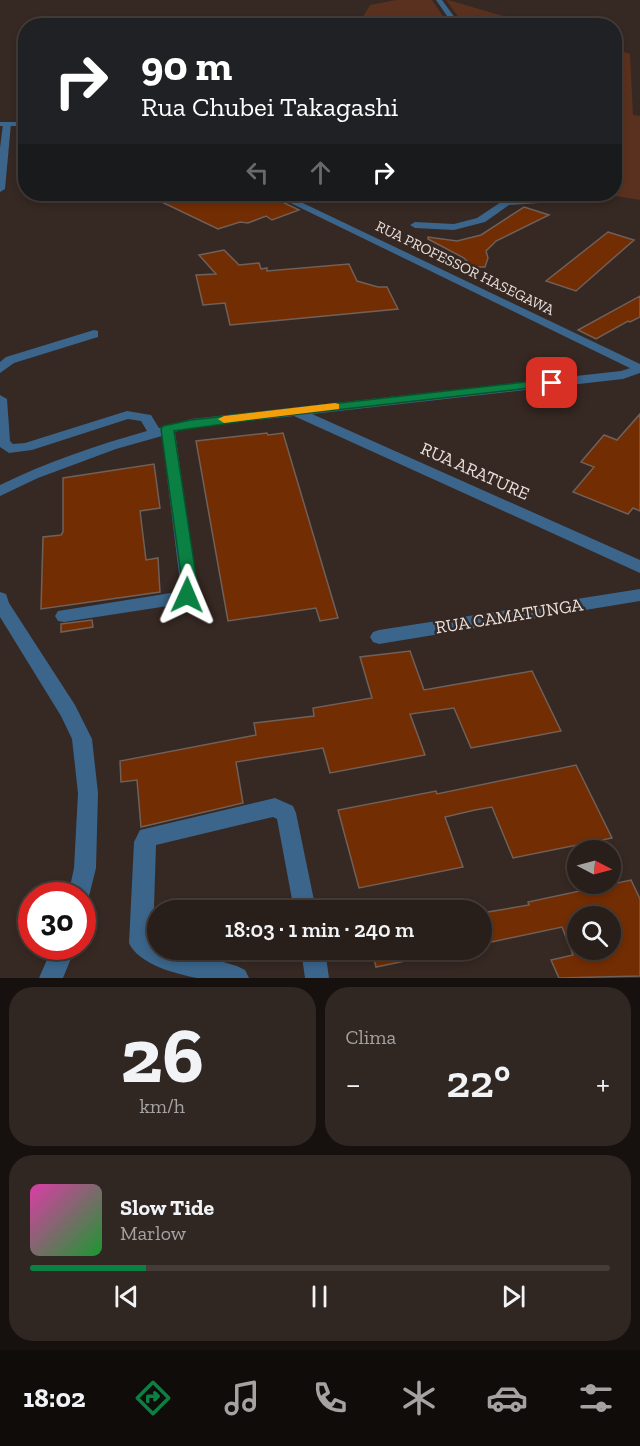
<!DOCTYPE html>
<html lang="pt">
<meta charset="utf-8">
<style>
body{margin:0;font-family:"Zilla Slab",serif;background:#302723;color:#f1f3f6;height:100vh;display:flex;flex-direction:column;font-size:22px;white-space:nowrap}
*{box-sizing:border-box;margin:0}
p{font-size:20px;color:#a5a2a2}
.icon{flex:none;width:33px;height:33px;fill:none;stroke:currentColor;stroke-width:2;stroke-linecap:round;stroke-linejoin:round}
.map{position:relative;height:978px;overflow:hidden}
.side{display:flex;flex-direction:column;gap:9px;padding:9px;background:#16100e;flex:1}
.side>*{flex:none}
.hud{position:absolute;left:18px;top:18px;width:604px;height:183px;border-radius:24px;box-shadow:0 3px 9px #0003,0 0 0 2px #443c39;background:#202124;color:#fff;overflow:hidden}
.needle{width:39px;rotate:96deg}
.buttons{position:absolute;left:567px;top:840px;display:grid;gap:12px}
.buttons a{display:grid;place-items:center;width:54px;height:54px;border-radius:50%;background:#281e1a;box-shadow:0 3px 9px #0003,0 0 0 2px #443c39;font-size:30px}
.speed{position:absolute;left:18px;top:882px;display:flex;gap:12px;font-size:30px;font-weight:700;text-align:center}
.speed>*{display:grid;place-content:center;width:78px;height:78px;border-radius:50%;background:#281e1a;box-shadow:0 3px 9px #0003,0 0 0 2px #443c39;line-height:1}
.speed .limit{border:9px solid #d22;background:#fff;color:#111}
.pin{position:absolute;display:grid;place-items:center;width:51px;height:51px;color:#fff;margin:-26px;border-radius:12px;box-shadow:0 3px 9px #0006}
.me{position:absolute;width:66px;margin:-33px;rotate:1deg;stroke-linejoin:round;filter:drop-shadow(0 0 4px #0008)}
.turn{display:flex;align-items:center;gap:21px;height:126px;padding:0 24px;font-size:27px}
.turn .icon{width:78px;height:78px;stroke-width:2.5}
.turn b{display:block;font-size:42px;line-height:51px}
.lanes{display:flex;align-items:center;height:57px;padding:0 24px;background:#0003;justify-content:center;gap:30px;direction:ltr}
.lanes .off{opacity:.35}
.big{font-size:45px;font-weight:600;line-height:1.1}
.side .widget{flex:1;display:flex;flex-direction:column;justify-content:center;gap:9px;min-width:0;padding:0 21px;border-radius:24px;background:#302723}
.side .dial{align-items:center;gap:0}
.dial b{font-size:78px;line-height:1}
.song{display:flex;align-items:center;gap:18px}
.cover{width:72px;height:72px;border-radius:9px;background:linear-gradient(135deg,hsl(320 70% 55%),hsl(130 70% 35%))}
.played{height:6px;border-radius:3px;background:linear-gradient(90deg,#0b8043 20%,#443c39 20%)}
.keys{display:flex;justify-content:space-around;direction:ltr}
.heat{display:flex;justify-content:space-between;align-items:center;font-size:33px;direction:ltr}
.side .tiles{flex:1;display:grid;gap:9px;grid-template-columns:1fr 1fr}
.widget:last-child{grid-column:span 2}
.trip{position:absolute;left:147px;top:900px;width:345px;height:60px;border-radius:30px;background:#281e1a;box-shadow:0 3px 9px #0003,0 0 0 2px #443c39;font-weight:600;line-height:60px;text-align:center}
.dock{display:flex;height:96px;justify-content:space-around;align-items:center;background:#100c0a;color:#a5a2a2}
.dock .icon{width:42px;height:42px}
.dock .selected{color:#0b8043}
.dock b{font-size:27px;color:#f1f3f6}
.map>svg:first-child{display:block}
.green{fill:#5a311e}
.building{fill:#732d02;stroke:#6f6059;stroke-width:1.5;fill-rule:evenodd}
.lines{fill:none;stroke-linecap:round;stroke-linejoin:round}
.minor{fill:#3b658b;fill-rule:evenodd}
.tertiary{fill:#3b658b;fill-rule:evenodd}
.route{fill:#0b8043;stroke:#07532c;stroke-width:1.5}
.slow{fill:#f59e0b}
.labels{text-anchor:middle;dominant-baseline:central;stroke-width:5;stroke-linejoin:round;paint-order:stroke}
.far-street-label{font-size:15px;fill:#e8dfdb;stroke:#362822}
.street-label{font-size:18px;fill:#e8dfdb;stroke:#362822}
</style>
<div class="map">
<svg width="640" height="978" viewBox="0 0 640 978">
<rect width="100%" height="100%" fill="#362822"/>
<path class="green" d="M396,0H432L449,25H358L370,5Z
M446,0H448L534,25H464Z
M615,49L630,54L633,115L640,116V200L604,194H615Z"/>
<path class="building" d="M145,194H211V196L206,198L208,200L224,194H266L299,210L272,220L266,216L248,223L240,222L218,229Z
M524,207L549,215L496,241L486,251L488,258L485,267H473L464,258L428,239V237L457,241L481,235Z
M608,232L634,240L576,291L546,281Z
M224,250L239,265L259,263L261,269L267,268V271L349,264L357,281L378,287H387L398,309L230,325L225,303L203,305L196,275L216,274L199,255Z
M640,296V317L630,322L628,321L596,339L578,330Z
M640,414V511L633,508L628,514L573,492L594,467L581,462L604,435L617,440Z
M267,433L268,435L283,433L338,618L320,621L316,608L228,621L196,441Z
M154,464L160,508L140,511L146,560L158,558L160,592L41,609L43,537L61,535L63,532V478Z
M92,620L93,627L61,632V624Z
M410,651L424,690L532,671L561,731L471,748L454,708L410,714L425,755L330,773L323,748L236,762L243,803L141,827L137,780L121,782L120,761L256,735L254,723L314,716L313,708L372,698L360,657Z
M576,765L612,838L513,858L492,807L475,810L445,817L463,867L359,888L338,810L436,791L437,794Z
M631,880L640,899V976L559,978L551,960L573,955L562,927L482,944V913L529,905L528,902ZM578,916H610V950L578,954Z
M372,950H424L425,957L376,967Z"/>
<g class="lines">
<path class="minor" d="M436,0H442L461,26H454Z
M7,122L11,124L5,189L0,192V148L3,124Z
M556,194H566L556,202L509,205L485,222L454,230L415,228L410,225L415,222L454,224L477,218L504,200L553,196Z
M94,330L98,331V337L14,363L0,373V362L6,357Z
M640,365V373L623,379L312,414L640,560V573L294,416L192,427L175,432L198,592L196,596L181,604L64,622L58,621L55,616L58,611L177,592L181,590L162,436L116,449L38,478L0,496V485C47,462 97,445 147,431L141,421L128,419L32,450L9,453L0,447V395L7,399L10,441L13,444L25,443L127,411L151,415L159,428L191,419L621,371Z
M640,589V601L379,644L373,642L370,637L373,632L379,630Z
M0,592L6,594L9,603L75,705L92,739L98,793L96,868L87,904L82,905V896H68L74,868L78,793L72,739L61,716L0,617Z
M275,798L293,806L296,813L316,910H294L277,819L273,817L156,845L153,938L158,942V950H182L237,966L245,970L249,978C232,978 214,978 197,978C176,974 138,964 129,943L134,842L140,830Z
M53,946H76L63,978H39Z
M301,950H325L329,978H305Z"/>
<path class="tertiary" d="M0,122H26V126H0Z
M272,194H284L640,364V373Z"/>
</g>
<path class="route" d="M552,379L558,383L557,385L274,417L174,431L198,589L192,599H181L179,595L183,589L161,429L163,426L191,420Z"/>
<path class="slow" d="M335,403L339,404V409L224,423L218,419L224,416Z"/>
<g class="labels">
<g class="far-street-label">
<text transform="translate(465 268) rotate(26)">RUA PROFESSOR HASEGAWA</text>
</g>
<g class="street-label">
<text transform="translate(475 471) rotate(24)">RUA ARATURE</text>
<text transform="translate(509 616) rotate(-9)">RUA CAMATUNGA</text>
</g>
</g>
</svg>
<div class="buttons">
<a><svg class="needle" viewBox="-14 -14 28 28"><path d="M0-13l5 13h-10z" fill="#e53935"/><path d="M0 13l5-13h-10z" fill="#a5a2a2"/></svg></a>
<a><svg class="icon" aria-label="search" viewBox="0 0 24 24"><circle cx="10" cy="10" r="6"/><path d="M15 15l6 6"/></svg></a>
</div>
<div class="speed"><div class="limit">30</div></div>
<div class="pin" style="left:552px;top:383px;background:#d93025"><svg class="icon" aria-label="arrive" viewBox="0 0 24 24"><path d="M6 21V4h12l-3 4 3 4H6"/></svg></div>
<svg class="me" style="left:187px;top:595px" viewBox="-20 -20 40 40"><path d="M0-17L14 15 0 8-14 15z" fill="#0b8043" stroke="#fff" stroke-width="4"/></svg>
<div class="trip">18:03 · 1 min · 240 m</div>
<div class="hud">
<div class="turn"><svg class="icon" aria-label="right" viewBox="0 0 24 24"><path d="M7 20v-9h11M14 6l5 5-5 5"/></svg><div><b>90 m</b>Rua Chubei Takagashi</div></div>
<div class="lanes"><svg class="icon off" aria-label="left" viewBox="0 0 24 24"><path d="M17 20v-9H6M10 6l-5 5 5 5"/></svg><svg class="icon off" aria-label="ahead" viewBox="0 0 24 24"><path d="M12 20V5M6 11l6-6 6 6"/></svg><svg class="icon" aria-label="right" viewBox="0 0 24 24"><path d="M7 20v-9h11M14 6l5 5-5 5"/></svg></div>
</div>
</div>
<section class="side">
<div class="tiles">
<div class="widget dial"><b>26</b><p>km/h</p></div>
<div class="widget"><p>Clima</p>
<div class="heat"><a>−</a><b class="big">22°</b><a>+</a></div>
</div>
<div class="widget">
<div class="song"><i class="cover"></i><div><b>Slow Tide</b><p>Marlow</p></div></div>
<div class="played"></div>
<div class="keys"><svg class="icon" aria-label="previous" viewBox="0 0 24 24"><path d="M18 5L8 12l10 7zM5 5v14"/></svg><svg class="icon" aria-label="pause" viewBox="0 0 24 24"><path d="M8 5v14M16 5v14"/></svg><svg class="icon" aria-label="next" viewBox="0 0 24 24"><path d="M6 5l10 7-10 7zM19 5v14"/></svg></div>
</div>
</div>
</section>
<nav class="dock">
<b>18:02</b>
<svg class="icon selected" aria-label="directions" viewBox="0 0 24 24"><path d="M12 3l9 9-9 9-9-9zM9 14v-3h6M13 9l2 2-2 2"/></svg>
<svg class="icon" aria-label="music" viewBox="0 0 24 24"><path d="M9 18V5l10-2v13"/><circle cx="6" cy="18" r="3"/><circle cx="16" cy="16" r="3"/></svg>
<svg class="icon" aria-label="phone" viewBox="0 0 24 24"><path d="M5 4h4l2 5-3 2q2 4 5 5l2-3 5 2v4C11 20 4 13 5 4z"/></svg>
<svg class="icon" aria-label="climate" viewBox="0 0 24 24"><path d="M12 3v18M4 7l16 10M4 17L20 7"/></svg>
<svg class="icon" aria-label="car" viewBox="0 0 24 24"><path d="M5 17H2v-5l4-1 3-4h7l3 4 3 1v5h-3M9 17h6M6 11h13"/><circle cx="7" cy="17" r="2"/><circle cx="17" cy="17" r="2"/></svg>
<svg class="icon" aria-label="filters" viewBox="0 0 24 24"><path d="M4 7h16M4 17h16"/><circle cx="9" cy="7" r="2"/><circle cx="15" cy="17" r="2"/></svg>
</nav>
